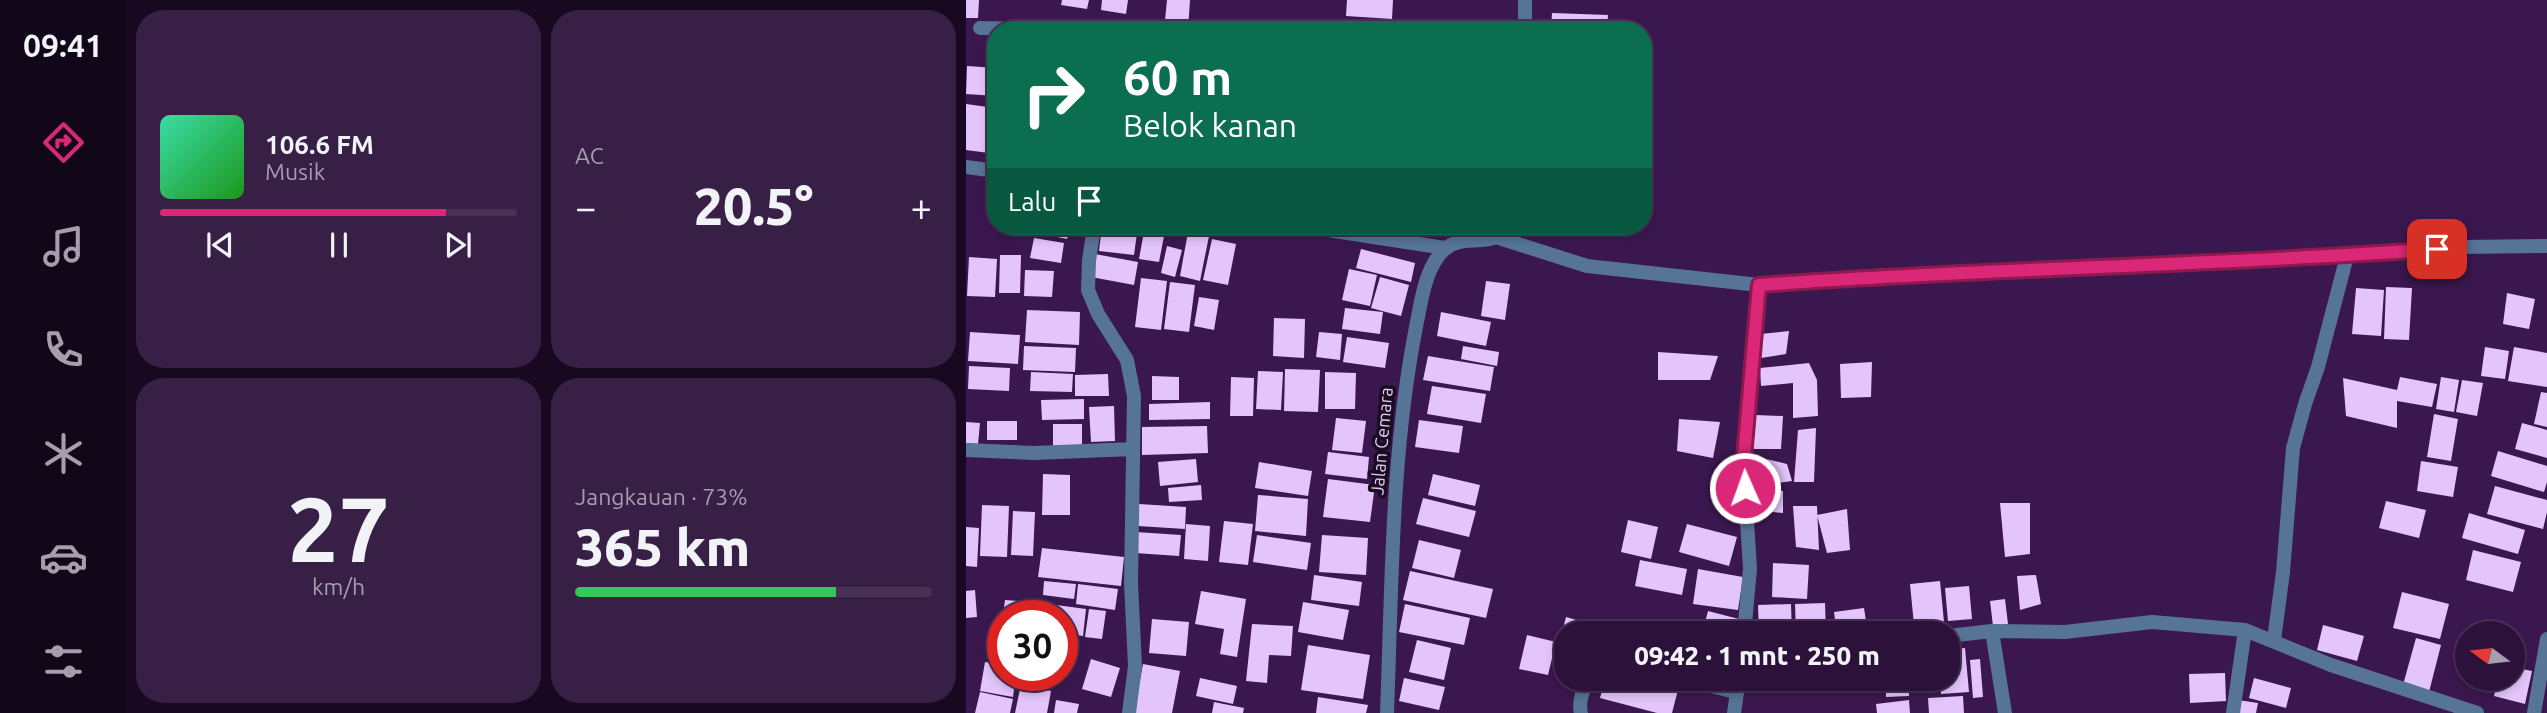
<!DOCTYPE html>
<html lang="id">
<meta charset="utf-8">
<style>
body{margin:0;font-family:Ubuntu,sans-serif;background:#381f46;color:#f1f3f6;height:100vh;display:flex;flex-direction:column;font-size:26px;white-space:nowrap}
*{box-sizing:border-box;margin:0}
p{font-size:23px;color:#a69daf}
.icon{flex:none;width:38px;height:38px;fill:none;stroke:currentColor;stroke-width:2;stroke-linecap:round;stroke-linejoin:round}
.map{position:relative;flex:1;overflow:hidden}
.panel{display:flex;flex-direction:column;gap:10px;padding:10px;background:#180920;width:840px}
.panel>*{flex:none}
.hud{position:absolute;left:21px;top:21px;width:665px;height:214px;border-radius:28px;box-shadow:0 4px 10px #0003,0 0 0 2px #483155;background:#0b6e4f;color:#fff;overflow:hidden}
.needle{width:46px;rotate:285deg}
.buttons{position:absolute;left:1489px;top:621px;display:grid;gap:14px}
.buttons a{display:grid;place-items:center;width:70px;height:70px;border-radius:50%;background:#2c113b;box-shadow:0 4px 10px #0003,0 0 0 2px #483155;font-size:35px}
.speed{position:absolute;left:21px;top:600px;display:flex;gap:14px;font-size:35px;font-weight:700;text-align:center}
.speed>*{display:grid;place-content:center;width:91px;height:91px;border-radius:50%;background:#2c113b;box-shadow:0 4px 10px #0003,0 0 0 2px #483155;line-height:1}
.speed .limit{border:10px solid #d22;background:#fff;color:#111}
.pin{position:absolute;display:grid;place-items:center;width:60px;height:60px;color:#fff;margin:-30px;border-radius:14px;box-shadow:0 4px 10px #0006}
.me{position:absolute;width:77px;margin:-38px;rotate:358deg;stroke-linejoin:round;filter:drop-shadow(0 0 5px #0008)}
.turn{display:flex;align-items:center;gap:24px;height:147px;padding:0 21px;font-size:32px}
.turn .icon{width:91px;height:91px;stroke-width:2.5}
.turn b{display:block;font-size:49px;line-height:60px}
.then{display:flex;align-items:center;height:66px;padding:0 21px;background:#0003;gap:14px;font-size:26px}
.big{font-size:52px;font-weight:800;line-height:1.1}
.panel .tile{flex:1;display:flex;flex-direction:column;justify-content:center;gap:10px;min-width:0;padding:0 24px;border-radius:28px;background:#381f46}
.panel .dial{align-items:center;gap:0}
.dial b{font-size:91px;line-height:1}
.song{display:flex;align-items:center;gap:21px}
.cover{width:84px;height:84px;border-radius:10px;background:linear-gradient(135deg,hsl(160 70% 55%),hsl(120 70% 35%))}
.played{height:7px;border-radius:4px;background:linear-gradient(90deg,#db2777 80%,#483155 80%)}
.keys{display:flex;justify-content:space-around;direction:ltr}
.heat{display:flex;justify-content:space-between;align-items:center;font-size:38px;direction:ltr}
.charge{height:10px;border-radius:5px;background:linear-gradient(90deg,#34c759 73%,#483155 0)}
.panel .tiles{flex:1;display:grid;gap:10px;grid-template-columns:repeat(2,1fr)}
.trip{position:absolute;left:588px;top:621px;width:406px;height:70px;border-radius:28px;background:#2c113b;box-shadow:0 4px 10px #0003,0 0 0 2px #483155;font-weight:800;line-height:70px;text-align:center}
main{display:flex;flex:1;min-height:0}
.tab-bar{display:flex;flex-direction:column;width:126px;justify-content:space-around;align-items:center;background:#120718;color:#a69daf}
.tab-bar .icon{width:49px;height:49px}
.tab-bar .selected{color:#db2777}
.tab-bar b{font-size:32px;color:#f1f3f6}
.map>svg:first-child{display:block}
.building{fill:#e4c5fb}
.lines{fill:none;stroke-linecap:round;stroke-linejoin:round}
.minor{stroke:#567495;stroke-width:14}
.tertiary{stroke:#567495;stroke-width:14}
.route-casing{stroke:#8e194d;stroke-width:18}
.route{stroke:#db2777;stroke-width:12}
.labels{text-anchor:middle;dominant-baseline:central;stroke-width:7;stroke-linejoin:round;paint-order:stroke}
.street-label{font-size:18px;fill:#e0ccee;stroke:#1b0c24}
</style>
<main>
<nav class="tab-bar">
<b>09:41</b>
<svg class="icon selected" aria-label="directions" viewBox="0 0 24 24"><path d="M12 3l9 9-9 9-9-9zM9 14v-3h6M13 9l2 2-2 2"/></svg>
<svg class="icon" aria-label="music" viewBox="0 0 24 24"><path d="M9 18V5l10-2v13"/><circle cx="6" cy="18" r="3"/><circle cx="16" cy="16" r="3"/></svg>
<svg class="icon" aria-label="phone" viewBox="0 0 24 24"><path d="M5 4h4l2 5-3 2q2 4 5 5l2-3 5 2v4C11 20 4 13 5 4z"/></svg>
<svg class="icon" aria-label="climate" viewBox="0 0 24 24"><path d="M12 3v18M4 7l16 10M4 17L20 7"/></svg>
<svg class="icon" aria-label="car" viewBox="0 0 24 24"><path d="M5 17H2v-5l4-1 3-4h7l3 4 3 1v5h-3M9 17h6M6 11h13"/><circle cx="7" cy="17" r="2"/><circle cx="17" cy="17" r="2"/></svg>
<svg class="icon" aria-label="filters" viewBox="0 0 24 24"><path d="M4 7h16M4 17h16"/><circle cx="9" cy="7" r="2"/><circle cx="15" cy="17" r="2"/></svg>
</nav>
<section class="panel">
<div class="tiles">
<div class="tile">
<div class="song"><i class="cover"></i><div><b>106.6 FM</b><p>Musik</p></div></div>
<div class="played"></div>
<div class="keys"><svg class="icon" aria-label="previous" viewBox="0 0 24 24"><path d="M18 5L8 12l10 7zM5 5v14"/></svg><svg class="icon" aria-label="pause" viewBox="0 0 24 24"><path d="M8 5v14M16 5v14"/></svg><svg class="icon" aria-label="next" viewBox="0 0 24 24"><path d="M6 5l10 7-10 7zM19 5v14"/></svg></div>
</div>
<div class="tile"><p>AC</p>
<div class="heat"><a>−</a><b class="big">20.5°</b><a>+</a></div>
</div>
<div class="tile dial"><b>27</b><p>km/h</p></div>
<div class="tile"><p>Jangkauan · 73%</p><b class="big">365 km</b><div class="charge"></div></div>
</div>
</section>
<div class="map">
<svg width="1581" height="713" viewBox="0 0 1581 713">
<rect width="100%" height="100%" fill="#3b174f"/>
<path class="building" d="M0,0H13L12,18H0Z
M96,0H123L121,9L95,5Z
M136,0H162L160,14L135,10Z
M201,0H224L222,30H198Z
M381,0H427L426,19L380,16Z
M586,13L642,15L641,30H585Z
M302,21L324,25L323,30H292L293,24L301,25Z
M1,66L30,68V96L0,94Z
M677,102L686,103L684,128H677Z
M0,104L29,108L23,153L0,150Z
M677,137L684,138L679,167H677Z
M78,226H104L101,239L77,234Z
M136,226H172L168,255L133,251Z
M179,226H200L193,262L173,259Z
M404,226H431L429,236L403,232Z
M435,226H457L456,237L434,235Z
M500,226H518L516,236L499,233Z
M222,232L243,236L234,281L214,276Z
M68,238L98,243L95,263L64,258Z
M246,239L270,244L262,285L237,280Z
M201,246L216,250L209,277L195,273Z
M395,249L449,263L445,282L390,268Z
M129,254L172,262L168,285L125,277Z
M34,255H55L54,293H33Z
M3,257L31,259L29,297L1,296Z
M383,269L411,275L404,306L376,300Z
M59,270L88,271L86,297L58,296Z
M414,277L443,285L435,316L405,308Z
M175,278L201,281L195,330L169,327Z
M520,281L544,284L539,320L515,316Z
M204,282L229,285L223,332L198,329Z
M1420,287L1446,288L1443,340L1418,339Z
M1390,288L1418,290L1415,336L1386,334Z
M1541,293L1569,299L1563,329L1537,324Z
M233,297L253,300L248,330L228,326Z
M379,308L417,312L414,334L376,329Z
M61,310L114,312L113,345L59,342Z
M475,312L525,322L520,346L471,336Z
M308,318L339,319L338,358L307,356Z
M823,331L820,354L795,358V334Z
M4,332L54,335L52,364L2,361Z
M353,332L376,334L374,360L350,357Z
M381,337L423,343L419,368L377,362Z
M58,346L110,348L109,372L57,370Z
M497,346L533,352L531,366L495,359Z
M1519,347L1543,351L1539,379L1515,376Z
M1548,347L1581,353V387L1542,381Z
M692,352L752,356L744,380H692Z
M462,356L528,367L524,391L457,380Z
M906,362L905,397L875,398L874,364Z
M843,363L851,380L852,416L827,418V383L795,386L794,368Z
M3,366L44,368L43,391L2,389Z
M319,369L354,370L352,412L318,411Z
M292,371L317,372L315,410L290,409Z
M65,372L107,374L106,392L64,391Z
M359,372L390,373L389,409H359Z
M142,374L143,396H109V375Z
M186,376L213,377V400H186Z
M265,377L288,378L287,416H264Z
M1434,377L1471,384L1466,407L1431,401V428L1380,416L1377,378L1431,390Z
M1475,377L1493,380L1488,412L1470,409Z
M1496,380L1517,383L1511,416L1490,412Z
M466,386L520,394L515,423L461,414Z
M1575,392L1581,393V427L1568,424Z
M118,399V419L76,420L75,400Z
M244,402V419L183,420V404Z
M148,406L149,441L125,442L123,407Z
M1468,414L1492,419L1485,461L1461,457Z
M789,415L817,416L815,449H786Z
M370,418L400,421L396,453L366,450Z
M713,419L754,422L747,458L711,451Z
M453,420L497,426L493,453L449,447Z
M21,421H51V440H21Z
M0,422L14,423L12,444L0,443Z
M1556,423L1581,430V458L1549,449Z
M87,424H116V447L87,446Z
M241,426L242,453L176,455V427Z
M850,428L848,482H828L832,430Z
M1532,451L1581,466V482L1578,492L1525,476Z
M362,452L403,457L401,479L359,474Z
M783,455L821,464L826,481L782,487Z
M230,459L232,482L194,486L192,462Z
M1455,461L1492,467L1487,497L1451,491Z
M293,462L346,471L342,496L289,488Z
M77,474L104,475V515H76Z
M467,474L514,485L509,506L462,495Z
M362,479L409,485L404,522L357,517Z
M235,485L236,500L203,502L202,488Z
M797,486L817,491V513L797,511Z
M1529,486L1581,500V512L1577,529L1521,514Z
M292,495L342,499L340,536L289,531Z
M457,498L510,511L503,537L450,524Z
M1420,501L1460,510L1453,538L1413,528Z
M1034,503H1064V554L1039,557Z
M173,504L220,507L219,529L172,526Z
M16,505L43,506L41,557L14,556Z
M827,506H851L853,550L830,547Z
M881,509L884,550L861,553L851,515Z
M47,511L69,512L67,556L45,555Z
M1503,513L1559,530L1552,554L1496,538Z
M662,520L692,527L685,559L655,552Z
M258,521L287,524L282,565L253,562Z
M220,524L244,526L242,561L218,559Z
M721,524L771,537L763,566L713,552Z
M0,527L13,528L11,567L0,566Z
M170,532L215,535L213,556L169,553Z
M291,535L345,543L341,570L287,562Z
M356,535L402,538L400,575L353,572Z
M453,540L495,550L488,578L446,568Z
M76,548L158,557L155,586L72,577Z
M1507,550L1555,562L1547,592L1500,580Z
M674,560L721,569L716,595L669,586Z
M807,563L843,565L841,599L806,597Z
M732,569L777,577L772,610L727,604Z
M444,571L527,589L520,618L437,600Z
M348,575L396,582L393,606L345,600Z
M1070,575L1075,604L1054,610L1051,576Z
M78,581L110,584L108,599L77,595Z
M974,581L978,622L948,625L944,584Z
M112,584L152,589L149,610L110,604Z
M1003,586L1006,619L982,621L979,588Z
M9,590L11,617L0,618V591Z
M235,591L280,599L271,657L254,654L258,629L229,624Z
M1436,592L1483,604L1474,639L1427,628Z
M1039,599L1042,624L1027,626L1024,601Z
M39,600L78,603L76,616H37Z
M337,602L383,610L377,640L332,632Z
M859,603L860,634H830L829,604Z
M83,604L120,609L117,636L96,633V616H82Z
M439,604L504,618L498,645L433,632Z
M825,604L826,634H793L792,605Z
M898,608L902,634H871L868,612Z
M123,609L140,611L136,639L119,637Z
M742,611L773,619L769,634H736Z
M600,617L642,629L641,634H600V654L591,652Z
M186,619L223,622L220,656L183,653Z
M286,624L327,626L325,656L303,655L301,683L280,681Z
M1357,625L1398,636L1391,661L1351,650Z
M561,635L590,642L582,675L553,669Z
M1450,638L1475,645L1463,692L1437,685Z
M451,640L485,648L478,680L443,672Z
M342,645L404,655L397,699L335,690Z
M999,648L1003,692L975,694L974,679H982V650Z
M125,659L154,668L145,697L116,689Z
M1014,659L1017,697L1007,698L1004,660Z
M19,662L37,665V676H50L47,697L14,691Z
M177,664L214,671L206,713H168Z
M1547,667L1566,671L1559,704L1528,696L1532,679H1547Z
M1259,673L1260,701L1224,703L1223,674Z
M234,678L271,686L267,704L230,696Z
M438,678L479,687L473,710L433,701Z
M1288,678L1325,688L1320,708L1283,698Z
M639,679H688L713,686L706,713H691L634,698Z
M920,679H943V696L920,697Z
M55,684L85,691L81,713H49Z
M14,692L47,699L44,713H9Z
M997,696L998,713H963L962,698Z
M352,697L402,705L400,713H350Z
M90,700L113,704L111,713H88Z
M943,700L944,713H911L910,704Z
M1272,700L1292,703L1290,713H1270Z
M248,702L278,708L277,713H246Z"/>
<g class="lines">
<path class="minor" d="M14,28L117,30
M0,167L30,171
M128,226L123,261L122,290L132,314L161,360L168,396L165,583L169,666L163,713
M336,226L479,248
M530,237L621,266L793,285L904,276L1310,260L1494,247L1581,246
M0,450L68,453L167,449
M1026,631L1039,713
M778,634L784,569L777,457L793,285
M982,636L1026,631L1099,632L1186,622L1279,630L1365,665L1511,713
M1308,640L1317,572L1327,448L1339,404L1352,367L1381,256
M718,679L769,692
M615,713C612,702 617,687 625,679
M768,713L773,679
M1267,713L1279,630
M1568,713L1581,639"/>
<path class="tertiary" d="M559,0V30
M421,713C426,584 425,454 450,327C455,303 459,266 479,249C493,236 514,244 530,237C534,235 538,229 541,226"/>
</g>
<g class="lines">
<defs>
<path id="route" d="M779,488L778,457L793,285C1019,268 1246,266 1471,249"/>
</defs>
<use href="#route" class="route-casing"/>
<use href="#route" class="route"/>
</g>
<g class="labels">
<g class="street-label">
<text transform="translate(415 441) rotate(-85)">Jalan Cemara</text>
</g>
</g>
</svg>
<div class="buttons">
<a><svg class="needle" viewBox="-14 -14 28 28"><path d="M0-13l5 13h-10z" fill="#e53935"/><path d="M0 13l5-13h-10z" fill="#a69daf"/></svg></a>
</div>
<div class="speed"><div class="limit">30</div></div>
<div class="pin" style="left:1471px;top:249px;background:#d93025"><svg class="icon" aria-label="arrive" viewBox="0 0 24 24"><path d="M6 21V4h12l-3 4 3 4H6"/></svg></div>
<svg class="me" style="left:779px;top:488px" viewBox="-20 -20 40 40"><circle r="17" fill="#db2777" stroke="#fff" stroke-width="3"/><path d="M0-11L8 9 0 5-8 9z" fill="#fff"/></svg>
<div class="trip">09:42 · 1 mnt · 250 m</div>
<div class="hud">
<div class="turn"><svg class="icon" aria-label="right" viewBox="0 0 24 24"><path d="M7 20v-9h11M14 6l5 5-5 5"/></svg><div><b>60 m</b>Belok kanan</div></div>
<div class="then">Lalu<svg class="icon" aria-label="arrive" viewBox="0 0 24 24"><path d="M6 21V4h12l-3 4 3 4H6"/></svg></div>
</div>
</div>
</main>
